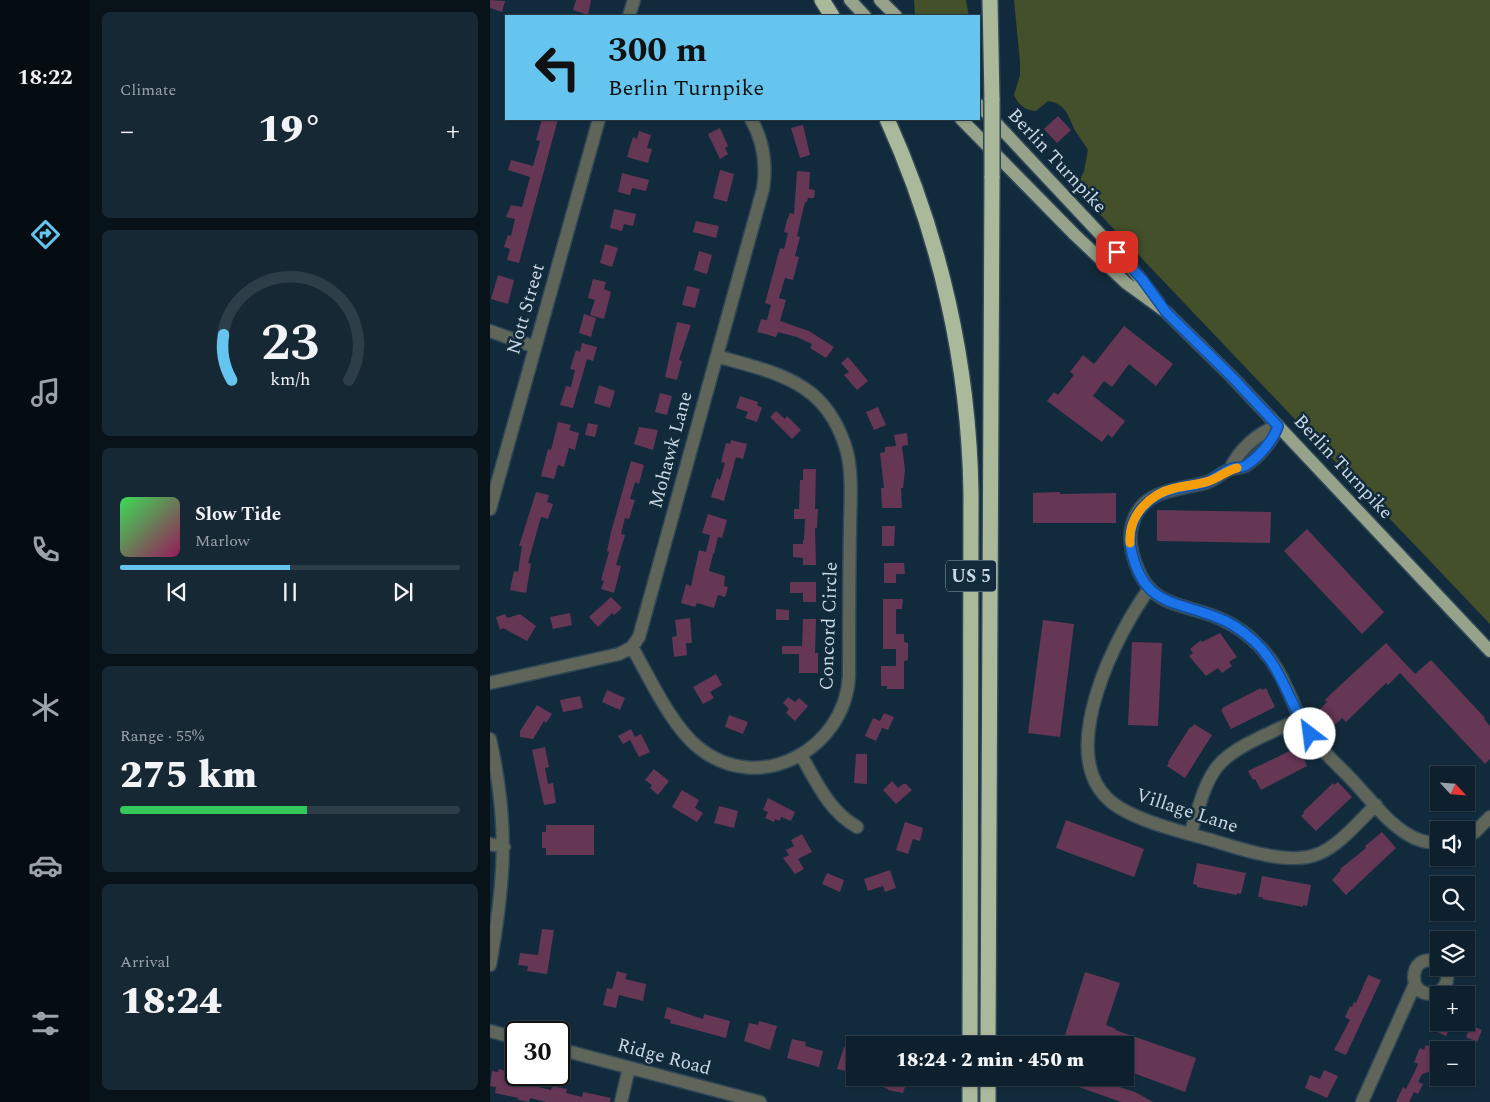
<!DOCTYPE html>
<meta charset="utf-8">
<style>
body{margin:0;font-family:Spectral,serif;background:#172835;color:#f1f3f6;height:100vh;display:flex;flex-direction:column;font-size:19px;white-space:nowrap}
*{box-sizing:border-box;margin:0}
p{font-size:16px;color:#9ba3aa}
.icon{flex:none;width:28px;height:28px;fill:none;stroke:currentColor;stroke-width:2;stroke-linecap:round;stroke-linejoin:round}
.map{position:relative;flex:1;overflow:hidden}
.details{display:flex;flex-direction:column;gap:12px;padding:12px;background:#081219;width:400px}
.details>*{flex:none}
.guide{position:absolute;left:15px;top:15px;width:475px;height:105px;border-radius:0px;box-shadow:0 1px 4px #0004,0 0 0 1px #2e3e49;background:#65c5ee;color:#111;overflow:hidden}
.needle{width:32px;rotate:116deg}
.tools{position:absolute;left:940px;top:766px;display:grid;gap:10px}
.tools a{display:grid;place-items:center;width:45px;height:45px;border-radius:0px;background:#0e202d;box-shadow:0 1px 4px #0004,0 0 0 1px #2e3e49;font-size:25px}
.speed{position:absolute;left:15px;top:1021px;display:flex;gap:10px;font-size:25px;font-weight:700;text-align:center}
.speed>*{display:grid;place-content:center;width:65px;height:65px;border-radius:50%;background:#0e202d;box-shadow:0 1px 4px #0004,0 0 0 1px #2e3e49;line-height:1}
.speed .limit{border:2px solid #111;border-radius:8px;background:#fff;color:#111}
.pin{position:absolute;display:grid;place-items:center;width:42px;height:42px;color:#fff;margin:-21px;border-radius:10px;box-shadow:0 2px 8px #0006}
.me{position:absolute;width:55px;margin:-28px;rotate:330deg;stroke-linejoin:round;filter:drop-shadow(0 0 4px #0008)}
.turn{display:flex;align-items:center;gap:18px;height:105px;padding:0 20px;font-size:22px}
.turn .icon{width:65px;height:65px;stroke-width:2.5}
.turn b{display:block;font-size:35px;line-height:42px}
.big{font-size:38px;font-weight:800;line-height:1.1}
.details .card{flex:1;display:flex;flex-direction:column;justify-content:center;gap:8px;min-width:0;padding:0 18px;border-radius:8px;background:#172835}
.details .dial{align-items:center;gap:0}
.dial svg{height:130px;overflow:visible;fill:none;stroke:#2e3e49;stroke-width:7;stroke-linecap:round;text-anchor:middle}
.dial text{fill:#f1f3f6;stroke:none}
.song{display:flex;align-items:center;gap:15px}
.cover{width:60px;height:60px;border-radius:8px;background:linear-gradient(135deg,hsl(130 70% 55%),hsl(330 70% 35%))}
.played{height:5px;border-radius:2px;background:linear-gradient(90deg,#65c5ee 50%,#2e3e49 50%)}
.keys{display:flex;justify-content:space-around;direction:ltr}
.heat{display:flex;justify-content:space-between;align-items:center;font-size:28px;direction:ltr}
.charge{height:8px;border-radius:4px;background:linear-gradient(90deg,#34c759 55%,#2e3e49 0)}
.trip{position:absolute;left:356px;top:1036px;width:288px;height:50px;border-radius:0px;background:#0e202d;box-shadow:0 1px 4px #0004,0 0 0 1px #2e3e49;font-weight:800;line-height:50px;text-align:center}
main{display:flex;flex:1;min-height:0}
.tab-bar{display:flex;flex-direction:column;width:90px;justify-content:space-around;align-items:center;background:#060d12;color:#9ba3aa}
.tab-bar .icon{width:35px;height:35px}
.tab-bar .selected{color:#65c5ee}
.tab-bar b{font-size:22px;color:#f1f3f6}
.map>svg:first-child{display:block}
.green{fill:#435029}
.building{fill:#663655}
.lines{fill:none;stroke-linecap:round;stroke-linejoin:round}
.minor-casing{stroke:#2f4757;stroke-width:15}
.major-casing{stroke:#2f4757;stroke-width:15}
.highway-casing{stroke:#2f4757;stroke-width:18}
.minor{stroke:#5f6559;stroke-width:12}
.major{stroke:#96a289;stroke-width:12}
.highway{stroke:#abb99b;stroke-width:15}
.highway-bridge-casing{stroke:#2f4757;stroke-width:18;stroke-linecap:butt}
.highway-bridge{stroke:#abb99b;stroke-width:15}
.route-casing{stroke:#114b97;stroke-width:12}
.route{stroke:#1a73e8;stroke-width:9}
.slow{stroke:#f59e0b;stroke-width:9}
.labels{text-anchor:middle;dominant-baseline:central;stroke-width:5;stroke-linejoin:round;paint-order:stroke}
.shield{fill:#122b3c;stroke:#93a4b2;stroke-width:1}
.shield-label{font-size:18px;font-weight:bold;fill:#cad8e4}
.street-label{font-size:19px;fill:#cad8e4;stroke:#122b3c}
</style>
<main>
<nav class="tab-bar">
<b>18:22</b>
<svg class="icon selected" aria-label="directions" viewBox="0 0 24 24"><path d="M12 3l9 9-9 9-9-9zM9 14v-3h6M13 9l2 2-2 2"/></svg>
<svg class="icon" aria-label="music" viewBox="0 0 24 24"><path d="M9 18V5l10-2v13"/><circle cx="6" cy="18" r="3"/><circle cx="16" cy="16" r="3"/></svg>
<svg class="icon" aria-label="phone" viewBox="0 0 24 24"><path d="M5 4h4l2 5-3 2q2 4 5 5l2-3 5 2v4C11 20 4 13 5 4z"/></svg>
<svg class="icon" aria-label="climate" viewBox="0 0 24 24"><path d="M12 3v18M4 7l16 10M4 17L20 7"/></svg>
<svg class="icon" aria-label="car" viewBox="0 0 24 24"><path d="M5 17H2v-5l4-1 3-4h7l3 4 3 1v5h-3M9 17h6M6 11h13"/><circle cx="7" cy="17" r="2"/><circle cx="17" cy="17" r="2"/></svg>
<svg class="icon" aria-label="filters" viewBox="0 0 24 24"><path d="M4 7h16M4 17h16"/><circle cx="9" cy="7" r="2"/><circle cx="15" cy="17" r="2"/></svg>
</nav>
<section class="details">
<div class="card"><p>Climate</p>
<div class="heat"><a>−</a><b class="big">19°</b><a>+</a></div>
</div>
<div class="card dial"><svg viewBox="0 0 100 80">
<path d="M14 69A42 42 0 1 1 86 69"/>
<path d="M14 69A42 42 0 0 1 9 41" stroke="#65c5ee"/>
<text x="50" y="56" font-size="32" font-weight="700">23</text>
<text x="50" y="72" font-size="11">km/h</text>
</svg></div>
<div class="card">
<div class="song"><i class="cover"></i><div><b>Slow Tide</b><p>Marlow</p></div></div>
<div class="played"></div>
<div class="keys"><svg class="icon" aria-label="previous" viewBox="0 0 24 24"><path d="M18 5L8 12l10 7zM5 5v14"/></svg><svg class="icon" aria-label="pause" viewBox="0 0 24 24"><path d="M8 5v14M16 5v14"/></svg><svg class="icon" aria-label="next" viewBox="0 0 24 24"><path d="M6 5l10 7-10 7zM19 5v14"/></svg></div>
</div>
<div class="card"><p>Range · 55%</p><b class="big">275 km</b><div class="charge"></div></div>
<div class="card"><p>Arrival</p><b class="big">18:24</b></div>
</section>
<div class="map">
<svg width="1000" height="1102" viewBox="0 0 1000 1102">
<rect width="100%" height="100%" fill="#122b3c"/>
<path class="green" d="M424,0H476L479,16H425Z
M524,0H1000V624L599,203L588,184L594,171L598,150C594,143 590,138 586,132C578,118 578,104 558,101L546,111C536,111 528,105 524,95L530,75V62Z"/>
<path class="building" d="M0,0L15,1L12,12L0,8Z
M86,0H101L98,15L83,10Z
M568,116L581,130L567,143L554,129Z
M52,119H68L29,263L17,260L20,249L14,247L18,235L21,236L25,219L16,217L21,205L32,207L40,177L18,170L21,160L43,166L50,141L46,140Z
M313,125L320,155L310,158L301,128Z
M230,128L238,146L235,148L238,154L230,159L218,134Z
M149,131L161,135L157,148L162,149L158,163L137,157L143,137L147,139Z
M230,170L244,174L237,202L223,198Z
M307,171L320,172L319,189L325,190L324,198H318L317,202H315L307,236L310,237L305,256L309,257L303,280L295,278L289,298L296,300L290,321L319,331L344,347L336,358L320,348L322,344L307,337L288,332L286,337L267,332L271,319L277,320L281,305L275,303L290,248L294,249L298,233L294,232L297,220L300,213L304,214Z
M132,173L159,180L156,191L142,188L140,195L128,192Z
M124,209L146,214L143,226L134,224L132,231L120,228Z
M206,221L229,226L226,238L203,232Z
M115,244L128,248L122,267L110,263Z
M209,251L222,255L217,274L204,270Z
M8,275L24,280L18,304L1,299Z
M103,279L116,282L114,289L121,292L114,319L100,315L105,300L98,298Z
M197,286L210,289L205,308L192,305Z
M94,314L106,318L101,337L89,333Z
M187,322L201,325L189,360L192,361L187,380L175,377Z
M634,326L683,364L666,386L639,364L622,387L614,381L603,396L635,421L622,438L618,434L612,442L557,401L564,392L568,395L584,375L580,372L593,355L604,364Z
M92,343L107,347L103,361L97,359L83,408L70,405L76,386L81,387L85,370L80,369L86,350L90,352Z
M358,357L378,381L367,390L354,375L359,372L351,363Z
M109,385L125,391L120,408L104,403Z
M170,393L182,396L177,415L165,412Z
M250,396L268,402L267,405L272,408L267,422L255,418L258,412L246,408Z
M388,407L396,425L384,430L376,412Z
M286,411L295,419L297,416L311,430L302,439L280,417Z
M68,422L81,425L79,430L89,433L85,450L79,448L74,467L68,465L64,479L51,476L58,449L61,450Z
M98,423L108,425L105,437L95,435Z
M149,427L168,430L163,450L144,444Z
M417,433L418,445L412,446L415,470L413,488H411L412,508H392L391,488H394L390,453L395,452V447L406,446L404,435Z
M241,440L257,444L253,459L246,457L234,501L221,497L227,478L230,480L235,463L231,462L236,443L240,444Z
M141,461L154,465L149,484L145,482L140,499L145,500L139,519L135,518L131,534L135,535L126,565L131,566L124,593L111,589L114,581L111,580L119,552L117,551L121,532Z
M313,469H326L325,509H328L327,528H325L326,565H313V558L303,557V544H313V540H314L315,519H304V509H309L310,480H313Z
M46,492L59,495L57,502L63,504L58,519L51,517L38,563L41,564L36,593L20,590L24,571L28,572L32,546H29Z
M570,492V494L626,493V523H543V493Z
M667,510L781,512L780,543L667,541Z
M218,514L237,520L232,538L228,537L224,554L216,552L220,535L212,533Z
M392,526H405L404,546H392Z
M817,529L894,612L872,634L794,551Z
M209,550L223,554L219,571L235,576L234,586L238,587L235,597L228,595L224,608L207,603L205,607L191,603L196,584L201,586Z
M394,563H414L415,574H406V583H394Z
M300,582H326V602H313V593H300Z
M121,597L132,608L124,615L122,613L108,627L99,617Z
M393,599H413L412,609H406V634H414V642L418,643V660L414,661V689H397V686H391V666H406V649H393Z
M286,609L299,610V620H286Z
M80,613L82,625L63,629L60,617Z
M15,614L17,618L30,614L46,626L37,641L13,628L10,630L6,617Z
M200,618L202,643H196L197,655L184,657L182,637L187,636L185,620Z
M313,619H326L325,653H328V673H309V654H292V646H312Z
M553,620L584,624L570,737L538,733Z
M730,633L747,657L739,662L742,666L732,673L728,668L716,676L699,656L703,653L700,649L711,640L712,642Z
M642,642L672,643L668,726L638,725Z
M896,643L925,674L941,660L995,718L994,719L1000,726V759L995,764L910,673L898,685L896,683L856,722L852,718L845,725L830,709L837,702L835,700L843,692Z
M226,674L232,685L220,692L224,698L213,704L203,687Z
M771,688L772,690L776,688L785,707L741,729L731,710L733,709L732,708Z
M117,690L135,698L130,710L112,702Z
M90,696L93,708L73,712L70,700Z
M298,697L305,702L309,698L318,706L305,721L296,713L299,709L293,703Z
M47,705L62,714L56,723L54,721L43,739L30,737V731Z
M394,713L404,717L398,730L392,728L386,741L375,736L383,718L390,721Z
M239,715L258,722L253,734L235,727Z
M704,724L722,735L695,778L677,766L679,763L678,762L700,727L701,728Z
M141,729L145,737L151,734L160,752L149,757L140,740L133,744L128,736Z
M55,747L59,767L55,768L58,784L63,783L66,803L54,805L42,750Z
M808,747L817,766L771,790L765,779L763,780L758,771Z
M366,754H377V784L364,783Z
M164,769L179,781L168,795L160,788L162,785L155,780Z
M402,781L408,788L413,784H416L422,790L406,804L393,790Z
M848,782L862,797L826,831L811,816L814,813L813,812L843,783L844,785Z
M192,790L209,800L205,808L213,813L207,822L182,807Z
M278,798L305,812L301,821L291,817L290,821L285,819L284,822L275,818L278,812L273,810Z
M229,806L248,811L244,828L224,823Z
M576,820L654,849L644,877L566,848Z
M415,822L433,828L430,841L423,839L418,854L406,850Z
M56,825H104V855H56V848H52V832H56Z
M892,832L906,848L856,895L842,880L851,870L850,869L876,848L875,846Z
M312,834L322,852L308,859L314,869L305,874L293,858L299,855L296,850L304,846L301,840Z
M707,863L756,873L751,894L747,893V895L707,887V885L703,884Z
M400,870L406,888L395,892L393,886L378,891L374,879Z
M337,873L354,880L350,892L332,884Z
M772,876L821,885L817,906L813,905V907L772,899L773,897H768Z
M52,929L64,930L57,974L37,971L38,966L28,965L30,953L48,955Z
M127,971L137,974L135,979L156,984L153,1001L129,995L126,1008L113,1005L117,988L122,989Z
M595,972L630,983L616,1025L626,1029L625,1030L706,1058L695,1092L635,1070V1045H572Z
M878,975L891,980L856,1055L844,1050L860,1020L855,1017L860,1006L862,1007L864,1002L866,1003Z
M949,1006V1022H962L956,1036L939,1028Z
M177,1007L213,1019L214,1014L240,1021L236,1038L180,1023L181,1020L174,1018Z
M269,1021L287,1026L280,1050L254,1041L259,1023L268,1025Z
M981,1025L992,1030L987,1042L976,1037Z
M302,1039L316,1042L315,1046L333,1051L329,1067L297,1058Z
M936,1045L945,1049L942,1054L945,1056V1060L939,1072L932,1074L928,1082L933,1084L928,1094L924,1092L919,1102H906L913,1087L916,1089L925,1071L928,1064L924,1062L930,1048L934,1050Z
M354,1047L364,1049L362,1055L365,1056V1073L347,1069Z
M9,1069L19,1072V1074L37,1078V1080L44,1082V1086L61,1090L62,1086L77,1089L76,1093L92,1097L93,1092L121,1098L120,1102H56L40,1098L39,1102L28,1100L29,1098L5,1093L6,1087L0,1086L2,1071L8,1072Z
M834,1070L848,1076L837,1098L815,1088L820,1075L830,1079Z
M396,1078H418L413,1093L398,1090V1089L393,1087Z
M589,1078H601L645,1092L663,1102H631L586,1086Z"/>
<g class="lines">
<defs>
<path id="minor" d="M139,16L144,0
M0,331L45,347
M788,426C783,441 769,457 755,466C751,468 745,467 741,469C732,472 726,479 718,482C687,491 648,488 641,530C639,543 642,555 647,567C663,610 698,603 733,620C761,633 784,658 796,687C803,700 807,715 815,728C828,748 847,764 863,781C880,799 896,821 917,834C926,840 937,843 949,843
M740,469C749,450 768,432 788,426
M0,509L109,119
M659,589C627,633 567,749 617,798C637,819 693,832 721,840C751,849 799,866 828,854C849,846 870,820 886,805
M142,647C159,677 182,727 209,748C269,796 355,750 359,676C359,628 359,580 360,531C360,506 363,477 357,452C351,430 339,408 322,394C295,372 259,366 227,356
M0,683L129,654L142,647L149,637L273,189C277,164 273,140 261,119
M0,739C19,823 15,881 0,965
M311,755C327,783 339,811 367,827
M700,834C708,812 713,785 727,767C742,747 787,730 810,719
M976,837L985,832L1000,817
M0,844L14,847
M949,962C943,960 936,959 930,963C926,966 924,972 924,977C924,1004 967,996 955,968
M0,1031L26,1038
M69,1049L270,1102
M131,1102L139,1068
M872,1102L925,984"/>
<path id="major" d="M360,0L375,16
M390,0L406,16
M489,105L640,266L668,302
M471,119L585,235L636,283L676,312L742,377L1000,651"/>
<path id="highway" d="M332,0L342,16
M500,0L502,100
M397,119C450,236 479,364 481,493L480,1045
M498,1045L502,176
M480,1102V1078
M498,1102V1078"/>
</defs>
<use href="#minor" class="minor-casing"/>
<use href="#major" class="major-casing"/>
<use href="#highway" class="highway-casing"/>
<use href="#minor" class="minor"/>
<use href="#major" class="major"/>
<use href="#highway" class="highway"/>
<defs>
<path id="highway-bridge" d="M502,176V100"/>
</defs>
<use href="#highway-bridge" class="highway-bridge-casing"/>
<use href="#highway-bridge" class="highway-bridge"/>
</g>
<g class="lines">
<defs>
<path id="route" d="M627,252L652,279L676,312L742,377L788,426C783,441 769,457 755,466C751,468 745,467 740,469C731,473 724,480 714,483C692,488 671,488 655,505C643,516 638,533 641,549C653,605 682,600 726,617C740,622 753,631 764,641C792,667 799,704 820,734"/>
</defs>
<use href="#route" class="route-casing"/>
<use href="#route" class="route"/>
<path class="slow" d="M640,543C638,516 659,494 685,488C696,485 708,485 719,481C729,478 737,470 747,468"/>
</g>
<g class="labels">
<rect class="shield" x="456" y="560.5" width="50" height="31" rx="4"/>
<g class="shield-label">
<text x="481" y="576">US 5</text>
</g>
<g class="street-label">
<text transform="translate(567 161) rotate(47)">Berlin Turnpike</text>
<text transform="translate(36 309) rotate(-74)">Nott Street</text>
<text transform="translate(181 450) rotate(-75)">Mohawk Lane</text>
<text transform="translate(853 467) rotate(47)">Berlin Turnpike</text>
<text transform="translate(339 626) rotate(-88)">Concord Circle</text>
<text transform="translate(697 811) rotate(18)">Village Lane</text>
<text transform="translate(174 1057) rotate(15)">Ridge Road</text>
</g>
</g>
</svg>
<div class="tools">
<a><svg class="needle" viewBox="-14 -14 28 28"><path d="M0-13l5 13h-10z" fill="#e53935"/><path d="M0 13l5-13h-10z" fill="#9ba3aa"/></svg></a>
<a><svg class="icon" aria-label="sound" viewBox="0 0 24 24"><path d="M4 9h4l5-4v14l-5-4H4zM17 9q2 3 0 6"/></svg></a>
<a><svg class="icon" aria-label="search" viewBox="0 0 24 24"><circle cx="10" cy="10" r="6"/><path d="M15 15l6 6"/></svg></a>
<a><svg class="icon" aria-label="layers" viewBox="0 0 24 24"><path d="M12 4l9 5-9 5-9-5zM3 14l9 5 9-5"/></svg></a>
<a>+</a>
<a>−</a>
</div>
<div class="speed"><div class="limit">30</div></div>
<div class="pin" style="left:627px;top:252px;background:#d93025"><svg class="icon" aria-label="arrive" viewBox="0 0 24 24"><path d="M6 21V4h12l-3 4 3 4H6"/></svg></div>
<svg class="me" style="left:820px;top:734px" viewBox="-20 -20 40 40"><circle r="19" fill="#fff"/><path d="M0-13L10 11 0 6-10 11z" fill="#1a73e8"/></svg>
<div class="trip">18:24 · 2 min · 450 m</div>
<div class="guide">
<div class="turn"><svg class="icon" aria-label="left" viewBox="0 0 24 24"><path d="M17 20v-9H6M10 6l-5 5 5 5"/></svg><div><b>300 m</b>Berlin Turnpike</div></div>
</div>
</div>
</main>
